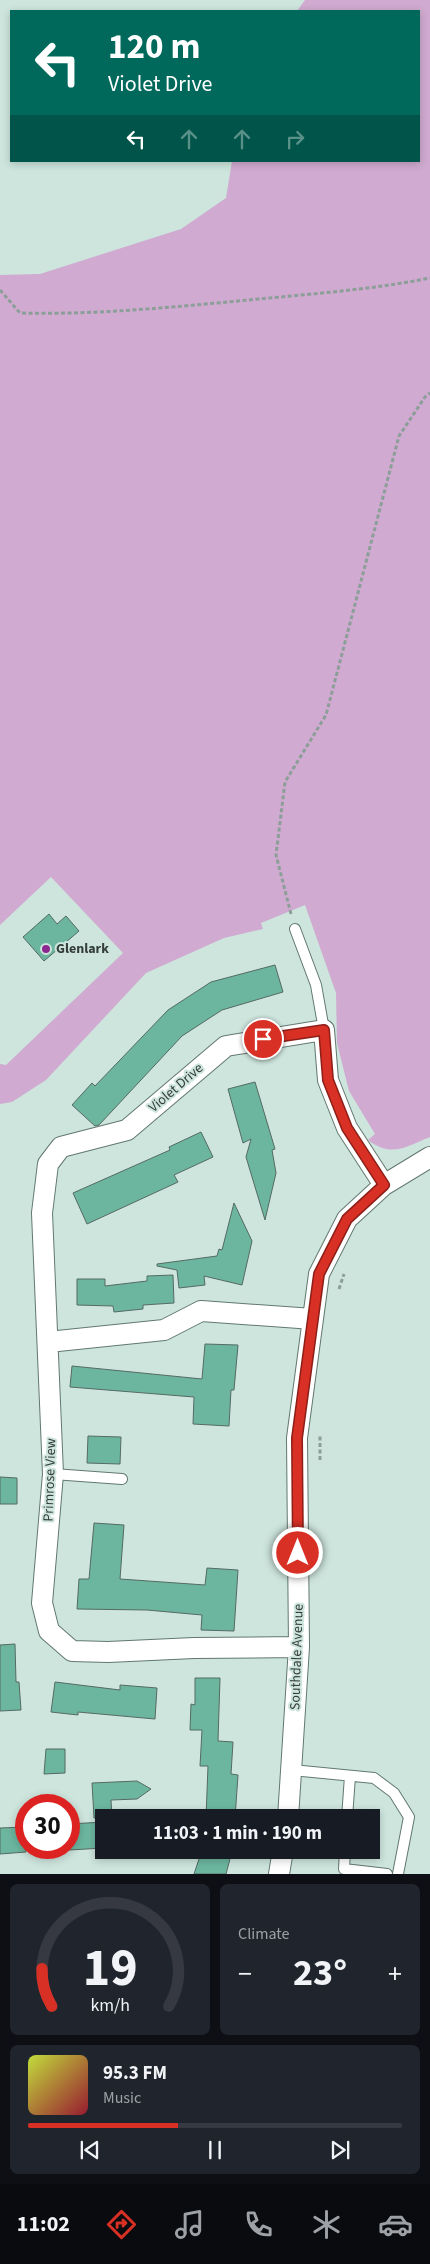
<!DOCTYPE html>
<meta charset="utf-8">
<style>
body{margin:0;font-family:"Source Sans 3",sans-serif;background:#20242c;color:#f1f3f6;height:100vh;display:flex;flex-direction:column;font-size:19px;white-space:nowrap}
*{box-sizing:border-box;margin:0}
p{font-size:16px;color:#9ea1a6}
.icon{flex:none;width:28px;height:28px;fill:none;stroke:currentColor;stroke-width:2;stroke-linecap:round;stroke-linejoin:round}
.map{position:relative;height:1874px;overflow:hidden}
.side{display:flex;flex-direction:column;gap:10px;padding:10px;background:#0d0f14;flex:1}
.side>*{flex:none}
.hud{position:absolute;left:10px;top:10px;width:410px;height:152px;border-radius:0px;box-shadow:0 2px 8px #0003;background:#00695c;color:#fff;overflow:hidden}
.speed{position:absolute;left:15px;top:1794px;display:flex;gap:10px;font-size:25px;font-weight:700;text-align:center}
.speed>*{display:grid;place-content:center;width:65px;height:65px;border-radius:50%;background:#171b24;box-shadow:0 2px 8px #0003;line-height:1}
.speed .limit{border:8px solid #d22;background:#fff;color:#111}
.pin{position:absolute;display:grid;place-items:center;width:42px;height:42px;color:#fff;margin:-21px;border:2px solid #fff;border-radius:50%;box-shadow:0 1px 5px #0007}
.me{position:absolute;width:55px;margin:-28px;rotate:0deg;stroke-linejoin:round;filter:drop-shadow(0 0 4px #0008)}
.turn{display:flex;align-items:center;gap:18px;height:105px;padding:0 15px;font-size:22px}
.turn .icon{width:65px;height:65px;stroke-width:2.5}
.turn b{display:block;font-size:35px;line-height:42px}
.lanes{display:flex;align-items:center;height:48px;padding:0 15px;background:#0003;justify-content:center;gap:25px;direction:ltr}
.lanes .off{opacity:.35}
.big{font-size:38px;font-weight:700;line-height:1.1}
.side .tile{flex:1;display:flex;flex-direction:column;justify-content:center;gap:8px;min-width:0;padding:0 18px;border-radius:8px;background:#20242c}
.side .dial{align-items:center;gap:0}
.dial svg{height:130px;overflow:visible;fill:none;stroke:#363941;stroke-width:7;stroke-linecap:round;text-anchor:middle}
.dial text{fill:#f1f3f6;stroke:none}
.song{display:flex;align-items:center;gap:15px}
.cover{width:60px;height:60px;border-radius:8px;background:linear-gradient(135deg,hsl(70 70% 55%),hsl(350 70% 35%))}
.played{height:5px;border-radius:2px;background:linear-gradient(90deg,#d93025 40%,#363941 40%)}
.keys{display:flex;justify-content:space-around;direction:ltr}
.heat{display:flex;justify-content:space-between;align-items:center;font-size:28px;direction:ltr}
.side .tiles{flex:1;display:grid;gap:10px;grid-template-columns:1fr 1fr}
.tile:last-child{grid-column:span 2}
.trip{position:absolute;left:95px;top:1809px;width:285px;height:50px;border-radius:0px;background:#171b24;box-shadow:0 2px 8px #0003;font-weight:700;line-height:50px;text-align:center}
.dock{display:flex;height:80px;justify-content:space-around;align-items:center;background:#090b0e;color:#9ea1a6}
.dock .icon{width:35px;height:35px}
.dock .current{color:#d93025}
.dock b{font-size:22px;color:#f1f3f6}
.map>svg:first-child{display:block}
.green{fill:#d0aad0}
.building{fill:#6cb69f;stroke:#556a63}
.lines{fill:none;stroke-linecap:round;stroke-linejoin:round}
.lane-casing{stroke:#627870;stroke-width:12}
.street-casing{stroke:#627870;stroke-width:22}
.path{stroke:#8c9e98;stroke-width:3;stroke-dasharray:4 2.5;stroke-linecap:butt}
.lane{stroke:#fff;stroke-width:10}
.street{stroke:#fff;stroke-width:20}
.route-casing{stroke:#8d1f18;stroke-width:12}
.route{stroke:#d93025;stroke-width:9}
.poi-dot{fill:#8c2990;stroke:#cde5dd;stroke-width:2}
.labels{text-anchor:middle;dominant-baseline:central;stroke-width:4;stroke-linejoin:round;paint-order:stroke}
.poi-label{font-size:14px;font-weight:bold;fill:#353e3b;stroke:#cde5dd;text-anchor:start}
.street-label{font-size:14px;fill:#353e3b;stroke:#cde5dd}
</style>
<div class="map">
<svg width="430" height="1874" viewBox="0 0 430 1874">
<rect width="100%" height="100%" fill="#cde5dd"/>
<path class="green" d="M305,0H430V1137C405,1147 392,1158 368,1140L375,1134L349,1091L337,1043L336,993L305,905L261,923L263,929L224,938L146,973L46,1080L12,1102L0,1104V1064L6,1065L123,953L51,877L0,925V275L40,274L181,229L226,198L232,161H419V11H297Z"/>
<path class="building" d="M49,914L57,924L66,916L79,931L44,961L23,937Z
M275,965L283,992L222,1010L182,1036L99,1125L95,1126L72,1105L92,1083L95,1086L168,1010L211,982Z
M255,1082L275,1149L272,1150L276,1173L265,1220L246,1157L251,1139L243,1143L228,1089Z
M201,1132L213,1157L174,1175L178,1182L87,1224L73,1193L170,1150L169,1147Z
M234,1203L252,1241L242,1285L204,1276L205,1285L179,1288L177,1270L157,1266V1264L217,1256L219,1249L222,1250Z
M173,1275L174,1303L143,1305V1309L114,1312L113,1306L77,1305V1279H105V1286L147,1281V1276Z
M205,1344L238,1345L234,1390H231L229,1426L193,1424L194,1397L70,1387L72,1366L202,1379Z
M88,1436L121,1437L120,1464L87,1463Z
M0,1477L17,1478V1504H0Z
M94,1523L124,1525L120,1579L205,1585L207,1568L238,1570L234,1631L201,1630L202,1615L147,1610L77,1609L79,1579H89Z
M15,1644L16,1682H19L21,1710L0,1711V1645Z
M195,1678H220L218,1741L233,1742L231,1774L238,1775L235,1818H206L208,1766H200L202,1730H190L191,1704L195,1705Z
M55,1682L120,1690V1685L157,1688L155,1719L78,1712V1715L51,1712Z
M46,1749H65V1773L44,1774Z
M137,1781L151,1789L137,1799L111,1800L112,1818H94L92,1783Z
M104,1822V1848L69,1850V1824Z
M26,1827V1852L0,1854V1828Z
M202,1850H215L231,1855L226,1874H194Z"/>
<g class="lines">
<defs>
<path id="lane" d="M295,929L316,985L324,1030
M53,1474L122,1479
M292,1770L374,1778L394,1793L409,1817L398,1874
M347,1818L350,1776
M345,1850L344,1869L387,1874"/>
<path id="street" d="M48,1342L164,1330L201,1311L313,1319
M299,1647L194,1648L108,1652L72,1651L49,1631L42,1603L53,1474L42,1213L48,1164L61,1147L127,1130L226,1046L324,1030L328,1080L347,1128L384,1185
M288,1818L299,1647L297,1438L319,1274L347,1219L384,1185L430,1157
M279,1874L283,1850"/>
</defs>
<use href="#lane" class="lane-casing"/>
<use href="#street" class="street-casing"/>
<path class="path" d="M0,290L20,313C97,315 173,307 249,300C309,294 370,290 430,278
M291,914L276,855L285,782L326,715L399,436L425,397L430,393
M339,1289L344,1274
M320,1460V1434"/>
<use href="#lane" class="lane"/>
<use href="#street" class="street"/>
</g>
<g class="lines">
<defs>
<path id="route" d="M263,1039L324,1030L328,1080L347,1128L384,1185L347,1219L319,1274L297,1438L298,1553"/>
</defs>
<use href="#route" class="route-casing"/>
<use href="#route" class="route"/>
</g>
<circle class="poi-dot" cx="46" cy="949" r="5"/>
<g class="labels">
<g class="poi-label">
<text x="56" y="949">Glenlark</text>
</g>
<g class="street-label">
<text transform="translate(176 1088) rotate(-41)">Violet Drive</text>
<text transform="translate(50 1480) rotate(-88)">Primrose View</text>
<text transform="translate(297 1657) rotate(-88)">Southdale Avenue</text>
</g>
</g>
</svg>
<div class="speed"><div class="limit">30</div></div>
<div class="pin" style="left:263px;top:1039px;background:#d93025"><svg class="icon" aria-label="arrive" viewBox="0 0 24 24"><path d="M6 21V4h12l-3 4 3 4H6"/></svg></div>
<svg class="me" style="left:298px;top:1553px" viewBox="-20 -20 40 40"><circle r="17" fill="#d93025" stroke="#fff" stroke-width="3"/><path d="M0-11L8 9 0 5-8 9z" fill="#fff"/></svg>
<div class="trip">11:03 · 1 min · 190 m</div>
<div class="hud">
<div class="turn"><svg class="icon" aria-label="left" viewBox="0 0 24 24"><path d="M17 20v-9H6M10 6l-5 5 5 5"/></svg><div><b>120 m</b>Violet Drive</div></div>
<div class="lanes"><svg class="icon" aria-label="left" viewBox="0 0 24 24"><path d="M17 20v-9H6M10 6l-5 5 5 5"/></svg><svg class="icon off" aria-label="ahead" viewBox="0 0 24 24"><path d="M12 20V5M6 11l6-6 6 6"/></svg><svg class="icon off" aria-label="ahead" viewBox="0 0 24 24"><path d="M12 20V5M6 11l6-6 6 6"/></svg><svg class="icon off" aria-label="right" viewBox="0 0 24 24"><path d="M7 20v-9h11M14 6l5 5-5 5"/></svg></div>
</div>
</div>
<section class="side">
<div class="tiles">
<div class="tile dial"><svg viewBox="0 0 100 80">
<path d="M14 69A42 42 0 1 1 86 69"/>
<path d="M14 69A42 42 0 0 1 8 46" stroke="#d93025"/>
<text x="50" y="56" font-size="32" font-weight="700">19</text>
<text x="50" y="72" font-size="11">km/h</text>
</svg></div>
<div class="tile"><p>Climate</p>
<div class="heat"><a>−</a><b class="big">23°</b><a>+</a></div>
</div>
<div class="tile">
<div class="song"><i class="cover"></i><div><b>95.3 FM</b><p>Music</p></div></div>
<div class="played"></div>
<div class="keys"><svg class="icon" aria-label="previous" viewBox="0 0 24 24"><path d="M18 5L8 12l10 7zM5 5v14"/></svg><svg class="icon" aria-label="pause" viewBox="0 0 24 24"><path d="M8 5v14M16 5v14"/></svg><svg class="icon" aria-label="next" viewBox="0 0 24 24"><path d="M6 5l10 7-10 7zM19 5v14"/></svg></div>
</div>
</div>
</section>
<nav class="dock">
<b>11:02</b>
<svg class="icon current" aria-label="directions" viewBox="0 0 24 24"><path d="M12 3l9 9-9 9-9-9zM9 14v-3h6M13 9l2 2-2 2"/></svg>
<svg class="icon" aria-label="music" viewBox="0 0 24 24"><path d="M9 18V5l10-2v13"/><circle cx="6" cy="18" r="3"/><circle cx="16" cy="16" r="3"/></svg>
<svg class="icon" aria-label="phone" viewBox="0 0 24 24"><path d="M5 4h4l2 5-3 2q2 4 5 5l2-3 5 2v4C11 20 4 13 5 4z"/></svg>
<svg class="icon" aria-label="climate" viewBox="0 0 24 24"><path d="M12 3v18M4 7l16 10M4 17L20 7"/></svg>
<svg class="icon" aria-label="car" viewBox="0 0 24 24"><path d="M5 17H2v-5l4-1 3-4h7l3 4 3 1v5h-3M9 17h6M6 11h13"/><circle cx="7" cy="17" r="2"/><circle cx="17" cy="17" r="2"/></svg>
</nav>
